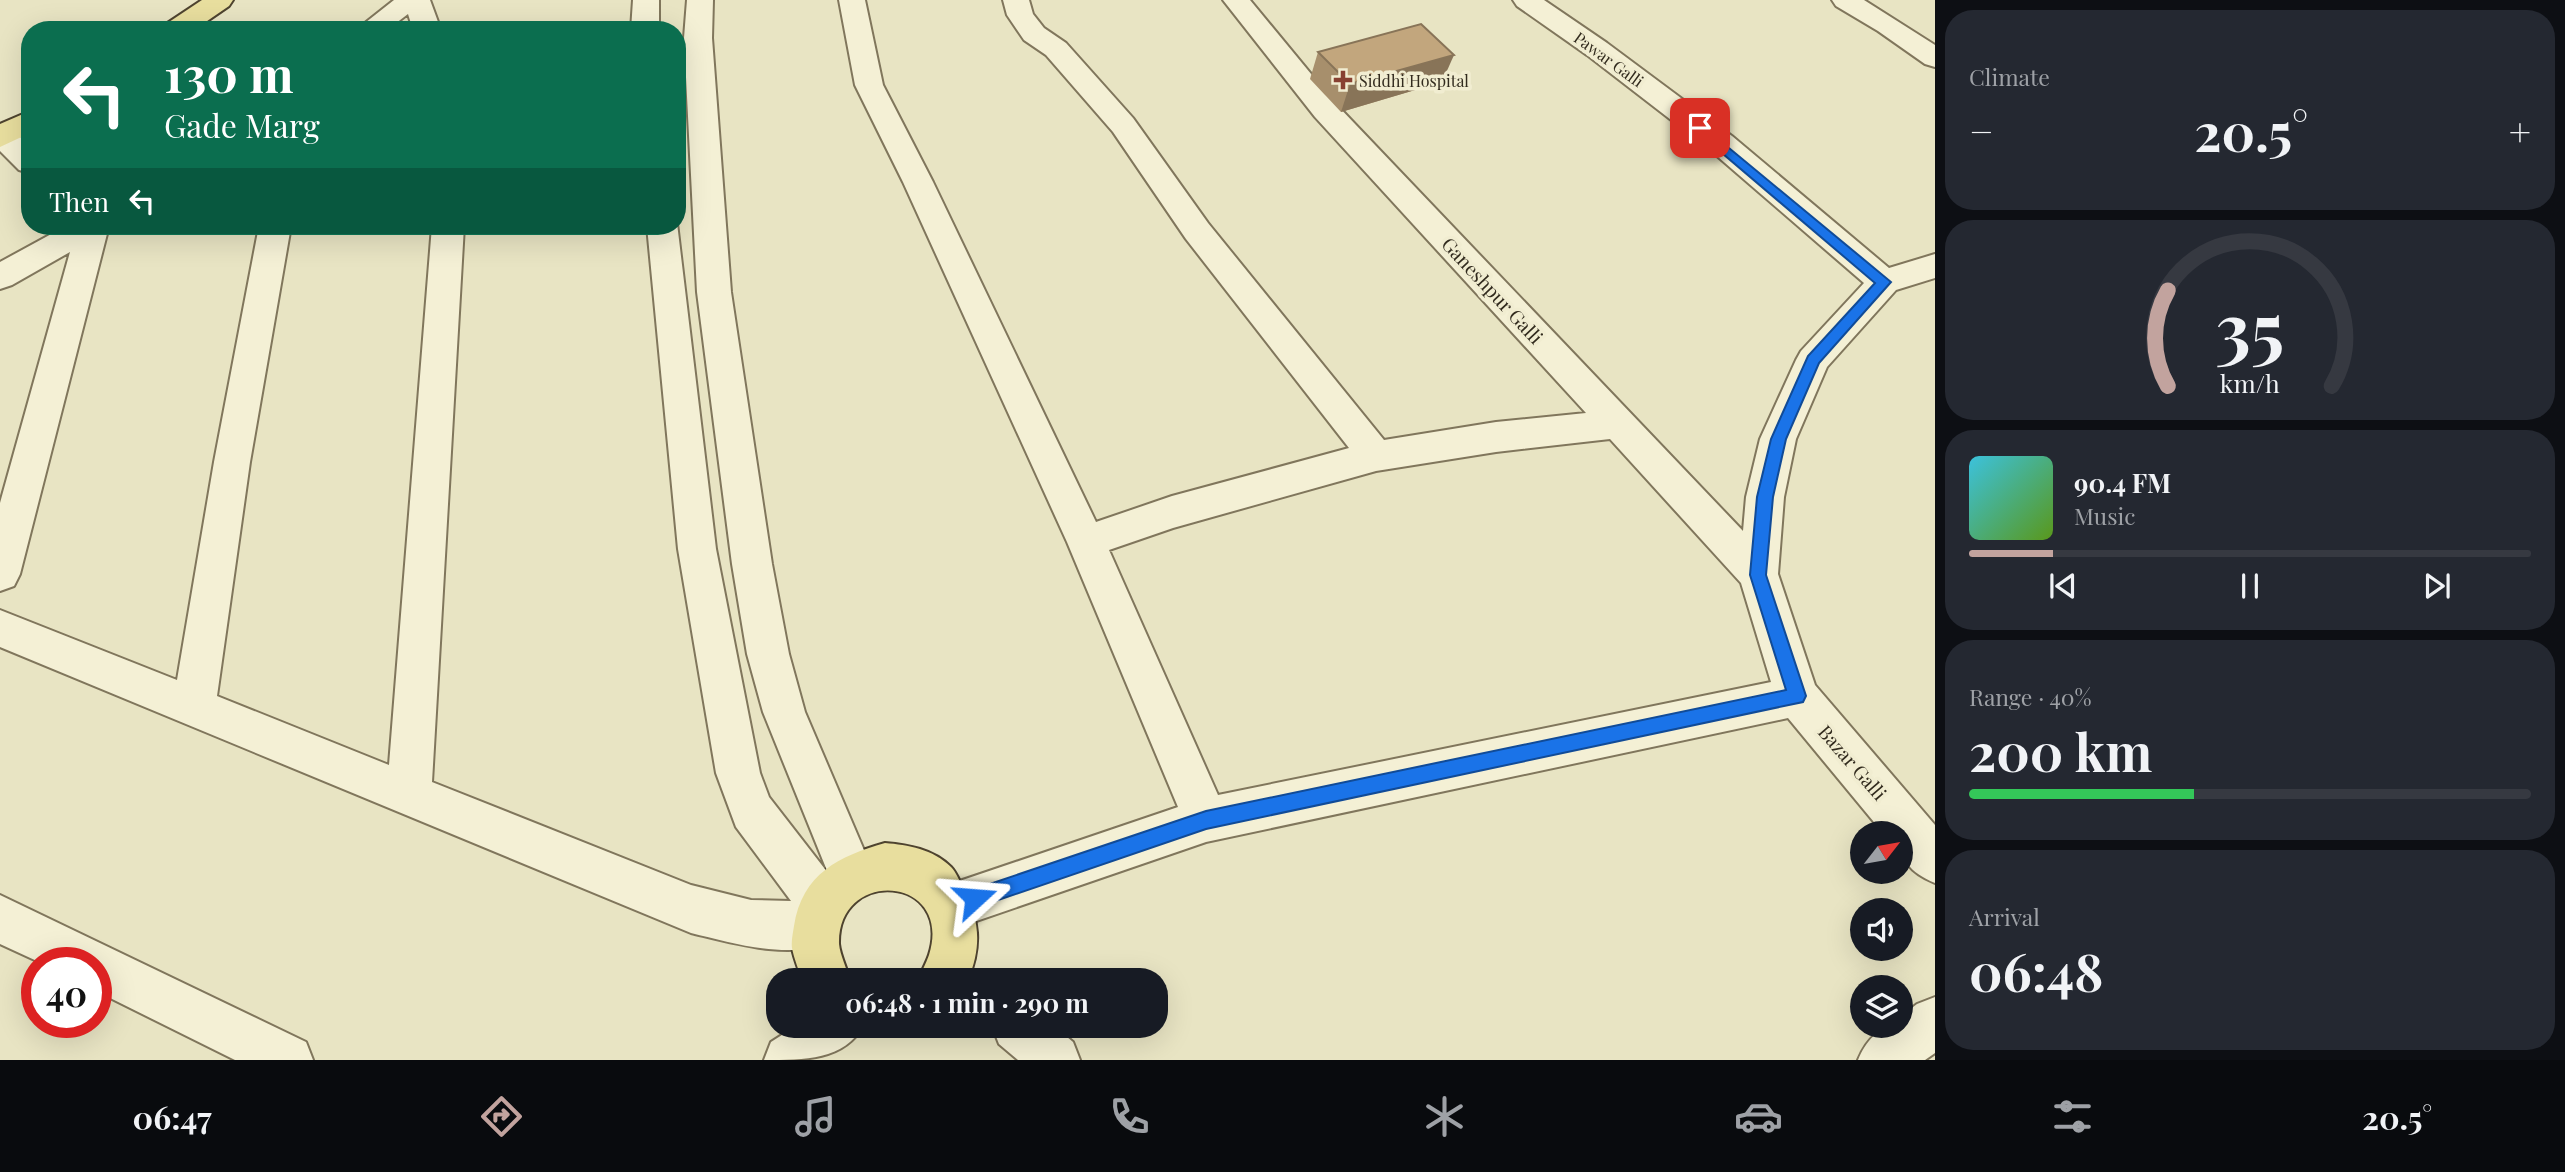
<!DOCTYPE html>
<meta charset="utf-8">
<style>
body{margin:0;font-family:"Playfair Display",serif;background:#242831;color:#f1f3f6;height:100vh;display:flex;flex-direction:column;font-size:26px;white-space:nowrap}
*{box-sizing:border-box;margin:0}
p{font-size:23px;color:#9ea1a6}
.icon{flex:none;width:38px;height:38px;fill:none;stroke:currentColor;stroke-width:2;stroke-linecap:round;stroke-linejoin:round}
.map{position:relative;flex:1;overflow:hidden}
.sheet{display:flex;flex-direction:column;gap:10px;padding:10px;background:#0d0f14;width:630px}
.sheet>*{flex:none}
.top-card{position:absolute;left:21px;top:21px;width:665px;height:214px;border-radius:28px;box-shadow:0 7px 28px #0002;background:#0b6e4f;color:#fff;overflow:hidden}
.needle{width:46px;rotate:59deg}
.tools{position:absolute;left:1850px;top:821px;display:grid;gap:14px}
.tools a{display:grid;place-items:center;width:63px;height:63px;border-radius:50%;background:#171b24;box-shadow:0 7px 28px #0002;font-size:35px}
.speed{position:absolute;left:21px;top:947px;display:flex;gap:14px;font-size:35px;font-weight:700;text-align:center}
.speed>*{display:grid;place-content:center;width:91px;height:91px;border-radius:50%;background:#171b24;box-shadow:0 7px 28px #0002;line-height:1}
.speed .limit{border:10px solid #d22;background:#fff;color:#111}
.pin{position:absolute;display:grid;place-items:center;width:60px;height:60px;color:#fff;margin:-30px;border-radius:14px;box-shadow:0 4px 10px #0006}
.me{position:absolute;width:77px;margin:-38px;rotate:71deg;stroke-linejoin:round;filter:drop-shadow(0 0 5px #0008)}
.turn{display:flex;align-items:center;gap:24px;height:147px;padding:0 28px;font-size:32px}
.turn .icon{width:91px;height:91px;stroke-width:2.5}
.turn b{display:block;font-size:49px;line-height:60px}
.then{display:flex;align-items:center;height:66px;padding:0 28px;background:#0003;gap:14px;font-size:26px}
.big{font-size:52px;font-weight:700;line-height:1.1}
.sheet .widget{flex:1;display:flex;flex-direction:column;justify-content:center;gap:10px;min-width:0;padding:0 24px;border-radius:28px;background:#242831}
.sheet .dial{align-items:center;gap:0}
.dial svg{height:182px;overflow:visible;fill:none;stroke:#363941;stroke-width:7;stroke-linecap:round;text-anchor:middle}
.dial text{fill:#f1f3f6;stroke:none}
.song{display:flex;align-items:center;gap:21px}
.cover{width:84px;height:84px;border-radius:10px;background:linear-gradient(135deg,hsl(190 70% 55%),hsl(90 70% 35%))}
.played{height:7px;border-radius:4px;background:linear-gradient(90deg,#c2a39e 15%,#363941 15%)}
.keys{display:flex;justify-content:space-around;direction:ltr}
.heat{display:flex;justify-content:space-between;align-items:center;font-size:38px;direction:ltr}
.charge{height:10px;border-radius:5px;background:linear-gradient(90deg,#34c759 40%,#363941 0)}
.trip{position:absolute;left:766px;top:968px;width:402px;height:70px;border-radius:28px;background:#171b24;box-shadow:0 7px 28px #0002;font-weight:700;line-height:70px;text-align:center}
.tab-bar{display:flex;height:112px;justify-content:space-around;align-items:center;background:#090b0e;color:#9ea1a6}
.tab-bar .icon{width:49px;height:49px}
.tab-bar .current{color:#c2a39e}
.tab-bar b{font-size:32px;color:#f1f3f6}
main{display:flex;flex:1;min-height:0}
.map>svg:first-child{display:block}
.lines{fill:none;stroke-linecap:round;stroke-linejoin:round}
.minor-casing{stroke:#80765c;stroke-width:4}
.major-casing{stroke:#4e432f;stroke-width:4}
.minor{fill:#f4f0d5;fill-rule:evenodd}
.major{fill:#e8de9e;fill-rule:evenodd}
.wall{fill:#a78f6c}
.shaded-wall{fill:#887458}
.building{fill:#c2a67d;stroke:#887458;stroke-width:2}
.route{fill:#1a73e8;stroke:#114b97;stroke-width:2}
.poi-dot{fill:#884132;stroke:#f1edd1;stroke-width:2.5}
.labels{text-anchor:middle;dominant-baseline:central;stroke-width:7;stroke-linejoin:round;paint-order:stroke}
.far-street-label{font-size:16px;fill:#322b1e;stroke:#f1edd1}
.far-poi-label{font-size:16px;fill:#322b1e;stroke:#f1edd1;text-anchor:start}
.street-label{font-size:19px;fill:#322b1e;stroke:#f1edd1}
</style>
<main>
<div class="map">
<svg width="1935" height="1060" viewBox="0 0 1935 1060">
<rect width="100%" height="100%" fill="#e8e4c3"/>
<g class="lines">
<defs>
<path id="minor" d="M394,0H430L441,30H413L408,14L387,30H356Z
M633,0H659V30H631Z
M687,0H713L712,38L731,292L772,564L789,654L805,712L875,876L868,892L852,899L844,896L847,905L834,942C789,960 736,944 691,933L0,647V610L177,680L214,462L259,226H291L250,462L217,696L389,765L432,226H464L432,782L691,885L751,900L791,901L736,827L716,773L678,549L647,226H677V223L716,549L760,773L769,797L828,873L763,712L747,654L732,564L697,292L684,38Z
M839,0H865L883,85L933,182L1096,522L1172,496L1349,448L1186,239L1113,132L1046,55L1024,40L1007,15L1003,0H1029L1033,14L1044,28L1066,43L1133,118L1208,223L1384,440L1496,422L1586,413L1315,117L1223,0H1250L1335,103L1743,531L1746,497L1760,439L1796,360L1801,351L1864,283L1710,150L1587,55L1517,6L1513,0H1544L1607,43L1732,136L1889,268L1935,254V278L1896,290L1827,367L1796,439L1784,497L1778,574L1815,685L1935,825V883C1909,872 1900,860 1900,833H1883L1788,718L1206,842L950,930L933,924L927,907L933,890L1178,807L1067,542L903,182L855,85ZM1610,439L1741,583L1771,682L1218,795L1109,550L1173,528L1376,471L1496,452Z
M1832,0H1864L1935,45V67L1925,64L1878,31L1836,6Z
M0,127L12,129L30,146V173L19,170L0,151Z
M66,226H109L20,574L14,586L0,591V503L70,252L12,285L0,289V262Z
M0,895L306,1042L313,1060H235L96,991V962H39L0,944Z
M1935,997V1053L1925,1060H1858C1866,1041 1878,1026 1900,1026V1017L1917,1004Z
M796,1026H863C844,1060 805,1060 764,1060L771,1042Z
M992,1026H1054L1073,1042L1080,1060H1018L999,1044Z"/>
<path id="major" d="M202,0H233L229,6L194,30H163L166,24Z
M30,111V133L0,147V124Z
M885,843C908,845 933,849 951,867C956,872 959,880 962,886C980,919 982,946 968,980H918C921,972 926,964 929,955C954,875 837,867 839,944C840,955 847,969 850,980H802C799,970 794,959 792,948C791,941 793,933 794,926C802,874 839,856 885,843Z"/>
</defs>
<use href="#minor" class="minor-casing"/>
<use href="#major" class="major-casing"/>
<use href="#minor" class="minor"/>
<use href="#major" class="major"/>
</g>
<path class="wall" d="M1318,52L1442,82L1341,112L1310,79Z"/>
<path class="shaded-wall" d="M1454,55L1442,82L1341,112L1350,84Z"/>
<path class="building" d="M1421,24L1454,55L1350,84L1318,52Z"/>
<path class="route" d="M1700,124L1891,282L1819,363L1786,439L1773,497L1766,575L1806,696L1803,702L1206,829L975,908L968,905L965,898L968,891L975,889L1206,811L1786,690L1750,575L1757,497L1771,439L1808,356L1875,283L1696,131V125Z"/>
<path class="poi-dot" d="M1339.5 69.5h7v7h7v7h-7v7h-7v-7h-7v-7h7z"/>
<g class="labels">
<g class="far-street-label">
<text transform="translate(1609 59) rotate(36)">Pawar Galli</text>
</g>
<g class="far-poi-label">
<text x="1359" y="80">Siddhi Hospital</text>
</g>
<g class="street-label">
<text transform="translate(1493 290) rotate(47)">Ganeshpur Galli</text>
<text transform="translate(1853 762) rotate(49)">Bazar Galli</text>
</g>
</g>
</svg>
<div class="tools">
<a><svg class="needle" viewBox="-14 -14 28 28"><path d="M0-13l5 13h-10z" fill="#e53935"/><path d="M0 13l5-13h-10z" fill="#9ea1a6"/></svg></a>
<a><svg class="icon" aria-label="sound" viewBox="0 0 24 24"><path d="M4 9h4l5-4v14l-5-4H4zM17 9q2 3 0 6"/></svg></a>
<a><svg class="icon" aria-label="layers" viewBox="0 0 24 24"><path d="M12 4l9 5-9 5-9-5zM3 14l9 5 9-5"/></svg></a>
</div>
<div class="speed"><div class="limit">40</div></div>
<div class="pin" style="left:1700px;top:128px;background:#d93025"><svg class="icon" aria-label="arrive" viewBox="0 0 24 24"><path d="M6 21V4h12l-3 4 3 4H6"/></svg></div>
<svg class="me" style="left:975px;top:898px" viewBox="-20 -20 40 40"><path d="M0-17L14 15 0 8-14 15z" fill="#1a73e8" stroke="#fff" stroke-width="4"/></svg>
<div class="trip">06:48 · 1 min · 290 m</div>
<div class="top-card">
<div class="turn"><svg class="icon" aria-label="left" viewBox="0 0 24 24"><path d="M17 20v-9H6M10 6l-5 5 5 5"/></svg><div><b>130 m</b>Gade Marg</div></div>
<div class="then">Then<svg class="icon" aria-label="left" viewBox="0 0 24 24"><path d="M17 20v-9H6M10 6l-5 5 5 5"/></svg></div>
</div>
</div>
<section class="sheet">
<div class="widget"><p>Climate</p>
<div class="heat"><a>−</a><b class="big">20.5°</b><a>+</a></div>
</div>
<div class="widget dial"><svg viewBox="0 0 100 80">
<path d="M14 69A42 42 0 1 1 86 69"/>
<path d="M14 69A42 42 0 0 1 14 27" stroke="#c2a39e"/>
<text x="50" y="56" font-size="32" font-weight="700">35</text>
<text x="50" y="72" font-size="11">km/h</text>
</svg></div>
<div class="widget">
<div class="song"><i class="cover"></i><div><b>90.4 FM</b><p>Music</p></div></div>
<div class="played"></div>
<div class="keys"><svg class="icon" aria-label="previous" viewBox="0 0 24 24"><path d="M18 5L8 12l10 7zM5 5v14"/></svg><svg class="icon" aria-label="pause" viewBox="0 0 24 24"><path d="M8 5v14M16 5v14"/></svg><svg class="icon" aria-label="next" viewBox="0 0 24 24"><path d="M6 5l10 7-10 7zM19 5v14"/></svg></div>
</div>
<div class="widget"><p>Range · 40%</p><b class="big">200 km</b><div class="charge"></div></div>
<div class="widget"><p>Arrival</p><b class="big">06:48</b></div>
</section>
</main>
<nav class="tab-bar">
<b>06:47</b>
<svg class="icon current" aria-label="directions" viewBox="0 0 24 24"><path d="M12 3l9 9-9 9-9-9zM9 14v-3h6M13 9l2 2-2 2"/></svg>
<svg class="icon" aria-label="music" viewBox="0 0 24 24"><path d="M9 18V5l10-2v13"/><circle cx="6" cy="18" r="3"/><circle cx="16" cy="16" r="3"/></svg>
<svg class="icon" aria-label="phone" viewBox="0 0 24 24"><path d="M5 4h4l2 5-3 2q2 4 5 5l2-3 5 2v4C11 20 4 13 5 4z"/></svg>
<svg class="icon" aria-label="climate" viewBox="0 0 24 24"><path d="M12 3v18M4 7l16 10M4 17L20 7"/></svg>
<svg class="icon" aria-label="car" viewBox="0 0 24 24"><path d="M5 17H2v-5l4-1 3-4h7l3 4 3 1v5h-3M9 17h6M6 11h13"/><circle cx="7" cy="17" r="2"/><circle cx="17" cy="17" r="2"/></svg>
<svg class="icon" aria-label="filters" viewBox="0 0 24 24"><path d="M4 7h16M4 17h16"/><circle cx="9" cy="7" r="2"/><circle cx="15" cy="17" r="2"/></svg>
<b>20.5°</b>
</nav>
